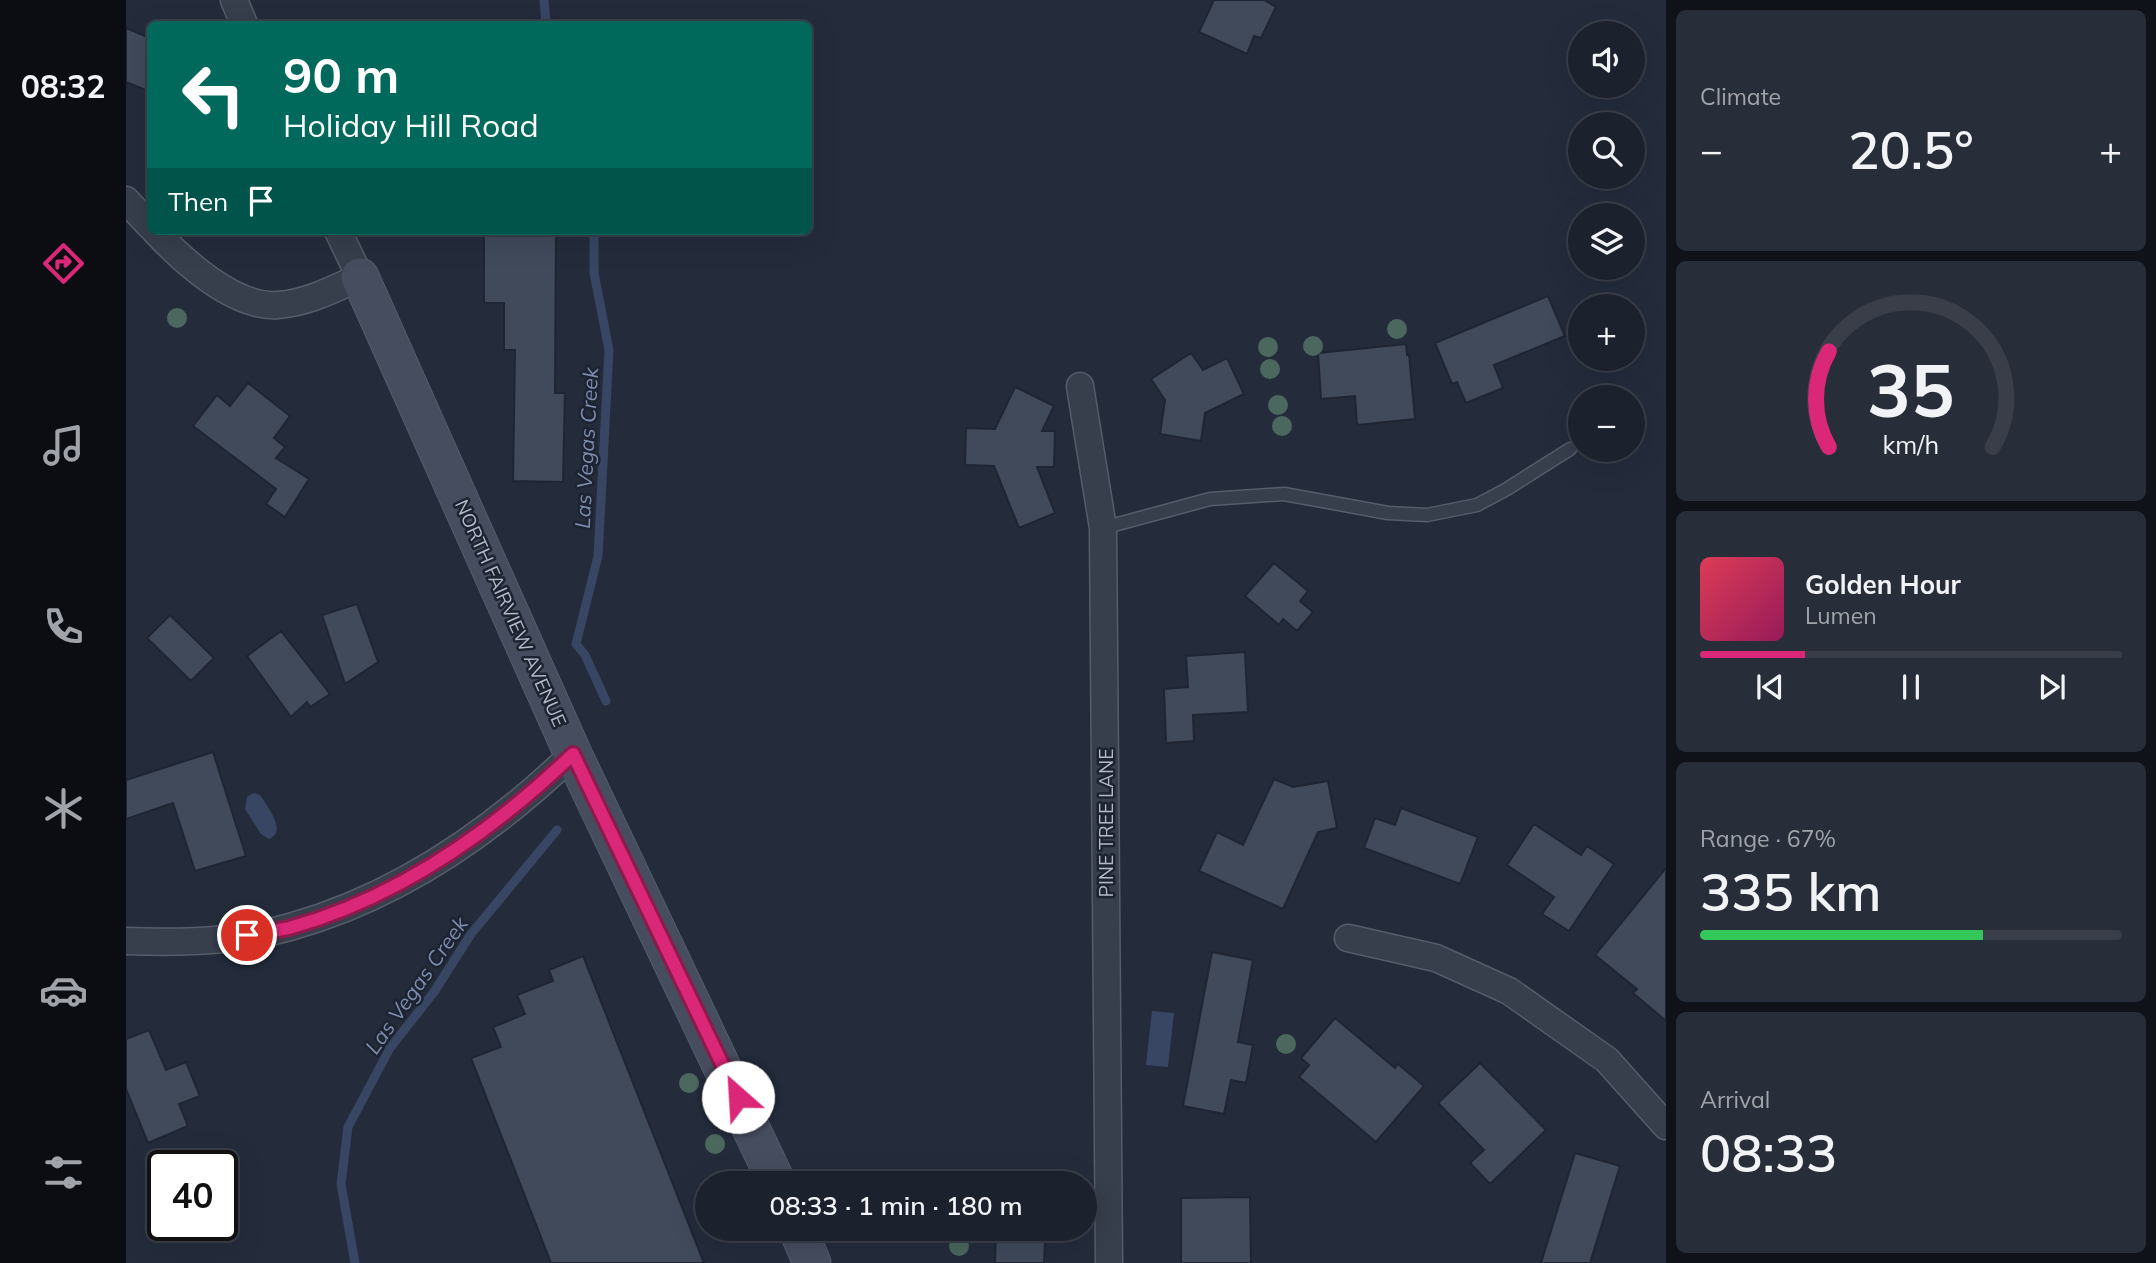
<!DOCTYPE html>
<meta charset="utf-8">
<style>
body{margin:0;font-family:Mulish,sans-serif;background:#282e39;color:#f1f3f6;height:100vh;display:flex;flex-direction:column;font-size:26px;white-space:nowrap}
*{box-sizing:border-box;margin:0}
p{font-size:23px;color:#a0a3aa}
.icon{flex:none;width:38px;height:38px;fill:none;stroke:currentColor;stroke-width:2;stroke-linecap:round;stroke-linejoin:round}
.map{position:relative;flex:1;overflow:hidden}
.side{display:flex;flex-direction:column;gap:10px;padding:10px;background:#0f1219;width:490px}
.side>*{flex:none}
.hud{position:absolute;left:21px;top:21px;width:665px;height:214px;border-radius:10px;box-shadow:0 7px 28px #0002,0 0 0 2px #393e49;background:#00695c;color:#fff;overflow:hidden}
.buttons{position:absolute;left:1442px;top:21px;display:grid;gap:14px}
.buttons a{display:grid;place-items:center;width:77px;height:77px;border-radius:50%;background:#1b212d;box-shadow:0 7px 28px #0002,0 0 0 2px #393e49;font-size:35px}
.speed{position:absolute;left:21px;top:1150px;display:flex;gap:14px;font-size:35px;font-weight:700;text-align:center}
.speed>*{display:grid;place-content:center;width:91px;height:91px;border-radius:50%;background:#1b212d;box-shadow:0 7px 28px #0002,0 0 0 2px #393e49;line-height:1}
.speed .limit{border:4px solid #111;border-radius:10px;background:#fff;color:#111}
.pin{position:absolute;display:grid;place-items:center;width:60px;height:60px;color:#fff;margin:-30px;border:4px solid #fff;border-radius:50%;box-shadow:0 2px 7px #0007}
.me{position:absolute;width:77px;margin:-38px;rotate:334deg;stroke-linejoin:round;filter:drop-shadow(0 0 5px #0008)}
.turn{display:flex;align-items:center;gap:24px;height:147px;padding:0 21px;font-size:32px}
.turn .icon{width:91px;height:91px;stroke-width:2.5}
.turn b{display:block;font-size:49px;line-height:60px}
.then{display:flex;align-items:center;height:66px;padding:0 21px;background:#0003;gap:14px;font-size:26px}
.big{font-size:52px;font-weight:600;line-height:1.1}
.side .card{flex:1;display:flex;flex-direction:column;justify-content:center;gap:10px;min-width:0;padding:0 24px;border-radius:10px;background:#282e39}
.side .dial{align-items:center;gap:0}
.dial svg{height:182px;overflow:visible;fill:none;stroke:#393e49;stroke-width:7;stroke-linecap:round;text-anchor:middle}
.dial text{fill:#f1f3f6;stroke:none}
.song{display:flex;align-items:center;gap:21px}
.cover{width:84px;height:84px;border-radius:10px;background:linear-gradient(135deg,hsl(350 70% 55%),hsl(330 70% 35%))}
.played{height:7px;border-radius:4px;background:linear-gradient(90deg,#db2777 25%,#393e49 25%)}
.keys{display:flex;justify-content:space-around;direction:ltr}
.heat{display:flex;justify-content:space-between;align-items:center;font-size:38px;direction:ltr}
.charge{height:10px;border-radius:5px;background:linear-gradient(90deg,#34c759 67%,#393e49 0)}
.trip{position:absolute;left:569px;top:1171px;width:402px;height:70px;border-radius:35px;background:#1b212d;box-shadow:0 7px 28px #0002,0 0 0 2px #393e49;font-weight:600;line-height:70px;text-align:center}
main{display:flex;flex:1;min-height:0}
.dock{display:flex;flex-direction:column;width:126px;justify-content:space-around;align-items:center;background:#0b0d12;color:#a0a3aa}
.dock .icon{width:49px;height:49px}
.dock .selected{color:#db2777}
.dock b{font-size:32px;color:#f1f3f6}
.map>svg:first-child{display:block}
.water{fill:#384663}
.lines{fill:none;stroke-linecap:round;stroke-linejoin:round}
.stream{stroke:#384663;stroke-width:9}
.building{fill:#404a5b;stroke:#1f2533;stroke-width:2}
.lane-casing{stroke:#565c6a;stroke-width:15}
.street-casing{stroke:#565c6a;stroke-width:29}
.secondary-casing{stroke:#565c6a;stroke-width:39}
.lane{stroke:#373e4c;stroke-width:12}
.street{stroke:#373e4c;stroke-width:26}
.secondary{stroke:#464d5f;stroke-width:37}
.tree{fill:#4b675e}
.route-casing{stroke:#8e194d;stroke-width:18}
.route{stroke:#db2777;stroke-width:12}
.labels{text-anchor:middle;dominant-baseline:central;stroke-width:5;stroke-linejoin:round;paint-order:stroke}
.street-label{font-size:19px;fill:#b3b9c8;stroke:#1d2331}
.water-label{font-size:21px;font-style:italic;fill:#7c8daf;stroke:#1d2331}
</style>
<main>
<nav class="dock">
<b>08:32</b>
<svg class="icon selected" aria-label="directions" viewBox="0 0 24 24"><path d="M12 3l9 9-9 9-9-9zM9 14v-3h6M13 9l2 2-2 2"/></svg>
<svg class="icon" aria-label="music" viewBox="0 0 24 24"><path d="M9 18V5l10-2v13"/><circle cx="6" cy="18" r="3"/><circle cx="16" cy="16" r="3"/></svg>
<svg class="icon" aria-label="phone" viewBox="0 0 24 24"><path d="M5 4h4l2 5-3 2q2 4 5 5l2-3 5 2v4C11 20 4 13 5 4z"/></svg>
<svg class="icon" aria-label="climate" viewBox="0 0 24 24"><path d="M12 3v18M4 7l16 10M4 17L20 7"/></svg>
<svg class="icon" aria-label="car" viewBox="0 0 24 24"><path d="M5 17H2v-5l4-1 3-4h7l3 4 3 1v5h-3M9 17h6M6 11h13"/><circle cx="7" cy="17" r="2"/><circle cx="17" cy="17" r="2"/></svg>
<svg class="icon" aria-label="filters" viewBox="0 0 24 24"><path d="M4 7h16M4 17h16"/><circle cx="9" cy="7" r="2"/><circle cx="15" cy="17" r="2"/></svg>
</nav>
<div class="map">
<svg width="1540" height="1263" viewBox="0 0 1540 1263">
<rect width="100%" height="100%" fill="#242c3c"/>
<path class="water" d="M128,793L134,795C141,806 162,832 143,839L135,834L119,809L121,797Z
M1026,1011L1048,1013L1042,1067L1020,1065Z"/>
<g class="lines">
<path class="stream" d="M418,0L420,24
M468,231V273L483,350L472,556L450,644L459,655L480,701
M229,1263L215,1184L222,1127L264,1048L308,992L345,934L431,830"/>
</g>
<path class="building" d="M1088,0H1138L1150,7L1135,38L1128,36L1121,54L1073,32Z
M0,28L24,38V92L0,82Z
M358,231H430L429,393H439L437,482L387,481L389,350H378V303H358Z
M1422,296L1439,336L1368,365L1377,388L1340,403L1331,382L1326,384L1309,343Z
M1280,344L1281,355L1283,354L1289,419L1231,425L1229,396L1195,399L1192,353Z
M1065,353L1077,370L1101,358L1118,394L1079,413L1075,441L1034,434L1039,400L1025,379Z
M122,383L164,416L148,438L159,447L150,458L183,479L159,517L140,504L150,489L67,426L91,395L104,406Z
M889,387L928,406L916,431H929L928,467H911L929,513L893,528L868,466L839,465L840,428L869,429Z
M1148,563L1182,591L1174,601L1187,612L1171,631L1157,619L1153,625L1119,596Z
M231,604L252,662L219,684L196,615Z
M44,615L88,658L65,681L21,638Z
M155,631L204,694L184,707L181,702L165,717L121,656Z
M1119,652L1122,712L1067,715L1068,741L1040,743L1038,689L1062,687L1060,656Z
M87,752L120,856L69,871L47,803L0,819V780Z
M1148,779L1167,787L1202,781L1211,828L1192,832L1157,909L1073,871L1091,832L1117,845Z
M1275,808L1352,837L1334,884L1238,848L1249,818L1269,825Z
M1408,824L1455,855L1461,846L1488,864L1443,931L1416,914L1428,897L1381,865Z
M1540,868V1021L1507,993L1511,989L1469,955Z
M1086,952L1127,960L1112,1042L1127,1045L1120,1083L1105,1080L1098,1114L1057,1106Z
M457,956L578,1263H425L345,1058L375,1047L367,1027L399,1014L391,995L427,981L423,970Z
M1209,1018L1269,1068L1272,1064L1298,1086L1250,1142L1173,1077L1183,1065L1175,1058Z
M23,1030L40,1070L60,1062L74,1096L53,1104L62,1126L22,1143L0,1089V1039Z
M1354,1063L1420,1130L1364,1184L1344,1163L1358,1150L1312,1103Z
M1449,1153L1494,1166L1464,1263H1415Z
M1124,1197L1125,1263H1055V1198Z
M870,1228H920L918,1263H869Z"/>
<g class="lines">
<defs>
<path id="lane" d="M977,528L1084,499L1158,494L1262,513L1301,515L1351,505L1381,489L1444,449"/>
<path id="street" d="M108,0L118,24
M0,200L24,226
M29,231C57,261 108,308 152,305C181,303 208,289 234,277L212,231
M954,386L977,528L983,1263
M1222,938L1310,958L1383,991L1481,1060L1540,1126
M0,941C54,943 112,942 164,927C272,897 367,831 447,754"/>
<path id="secondary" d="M234,277L447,754L651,1183
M671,1228L686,1263"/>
</defs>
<use href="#lane" class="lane-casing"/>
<use href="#street" class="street-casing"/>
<use href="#secondary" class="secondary-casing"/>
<use href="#lane" class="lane"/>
<use href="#street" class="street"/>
<use href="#secondary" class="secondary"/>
</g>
<g class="tree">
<circle cx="51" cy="318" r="10"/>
<circle cx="1271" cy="329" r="10"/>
<circle cx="1187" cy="346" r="10"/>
<circle cx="1142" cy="347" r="10"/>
<circle cx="1144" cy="369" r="10"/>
<circle cx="1152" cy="405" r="10"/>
<circle cx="1156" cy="426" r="10"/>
<circle cx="1160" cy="1044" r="10"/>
<circle cx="563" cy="1083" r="10"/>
<circle cx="589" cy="1144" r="10"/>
<circle cx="833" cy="1246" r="10"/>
</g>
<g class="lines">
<defs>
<path id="route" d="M121,935C135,932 150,931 163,928C272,898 367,831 447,754L612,1097"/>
</defs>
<use href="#route" class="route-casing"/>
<use href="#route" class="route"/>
</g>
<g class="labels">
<g class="street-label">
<text transform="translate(385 613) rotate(66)">NORTH FAIRVIEW AVENUE</text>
<text transform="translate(980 823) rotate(-90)">PINE TREE LANE</text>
</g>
<g class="water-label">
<text transform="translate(460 448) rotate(-87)">Las Vegas Creek</text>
<text transform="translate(290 985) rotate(-55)">Las Vegas Creek</text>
</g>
</g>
</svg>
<div class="buttons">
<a><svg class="icon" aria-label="sound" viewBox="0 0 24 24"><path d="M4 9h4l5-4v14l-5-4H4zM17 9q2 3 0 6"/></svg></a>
<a><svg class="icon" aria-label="search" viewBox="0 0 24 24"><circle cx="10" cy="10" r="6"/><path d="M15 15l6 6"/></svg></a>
<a><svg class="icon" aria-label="layers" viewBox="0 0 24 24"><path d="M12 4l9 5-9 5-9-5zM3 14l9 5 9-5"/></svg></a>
<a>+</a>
<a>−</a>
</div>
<div class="speed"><div class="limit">40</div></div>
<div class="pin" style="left:121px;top:935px;background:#d93025"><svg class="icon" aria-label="arrive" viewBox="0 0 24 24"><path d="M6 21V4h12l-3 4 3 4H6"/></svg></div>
<svg class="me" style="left:612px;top:1097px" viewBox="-20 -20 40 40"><circle r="19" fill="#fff"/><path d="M0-13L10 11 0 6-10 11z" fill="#db2777"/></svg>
<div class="trip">08:33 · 1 min · 180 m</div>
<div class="hud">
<div class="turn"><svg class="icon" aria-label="left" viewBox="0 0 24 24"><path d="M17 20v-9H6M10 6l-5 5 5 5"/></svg><div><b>90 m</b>Holiday Hill Road</div></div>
<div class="then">Then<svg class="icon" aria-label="arrive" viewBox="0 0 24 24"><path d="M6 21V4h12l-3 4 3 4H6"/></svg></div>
</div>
</div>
<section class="side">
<div class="card"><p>Climate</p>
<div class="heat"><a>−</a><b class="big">20.5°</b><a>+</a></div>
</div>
<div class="card dial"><svg viewBox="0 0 100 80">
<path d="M14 69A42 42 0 1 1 86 69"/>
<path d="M14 69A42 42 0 0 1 14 27" stroke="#db2777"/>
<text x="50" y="56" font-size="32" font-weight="700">35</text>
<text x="50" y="72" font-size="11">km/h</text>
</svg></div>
<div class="card">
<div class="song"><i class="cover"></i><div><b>Golden Hour</b><p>Lumen</p></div></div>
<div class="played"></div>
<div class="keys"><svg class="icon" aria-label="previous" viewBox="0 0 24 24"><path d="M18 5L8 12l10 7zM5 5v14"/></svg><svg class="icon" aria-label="pause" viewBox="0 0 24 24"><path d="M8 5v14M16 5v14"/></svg><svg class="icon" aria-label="next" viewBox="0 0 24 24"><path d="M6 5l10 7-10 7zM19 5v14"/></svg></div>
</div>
<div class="card"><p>Range · 67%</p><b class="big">335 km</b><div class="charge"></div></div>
<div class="card"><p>Arrival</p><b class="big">08:33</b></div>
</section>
</main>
